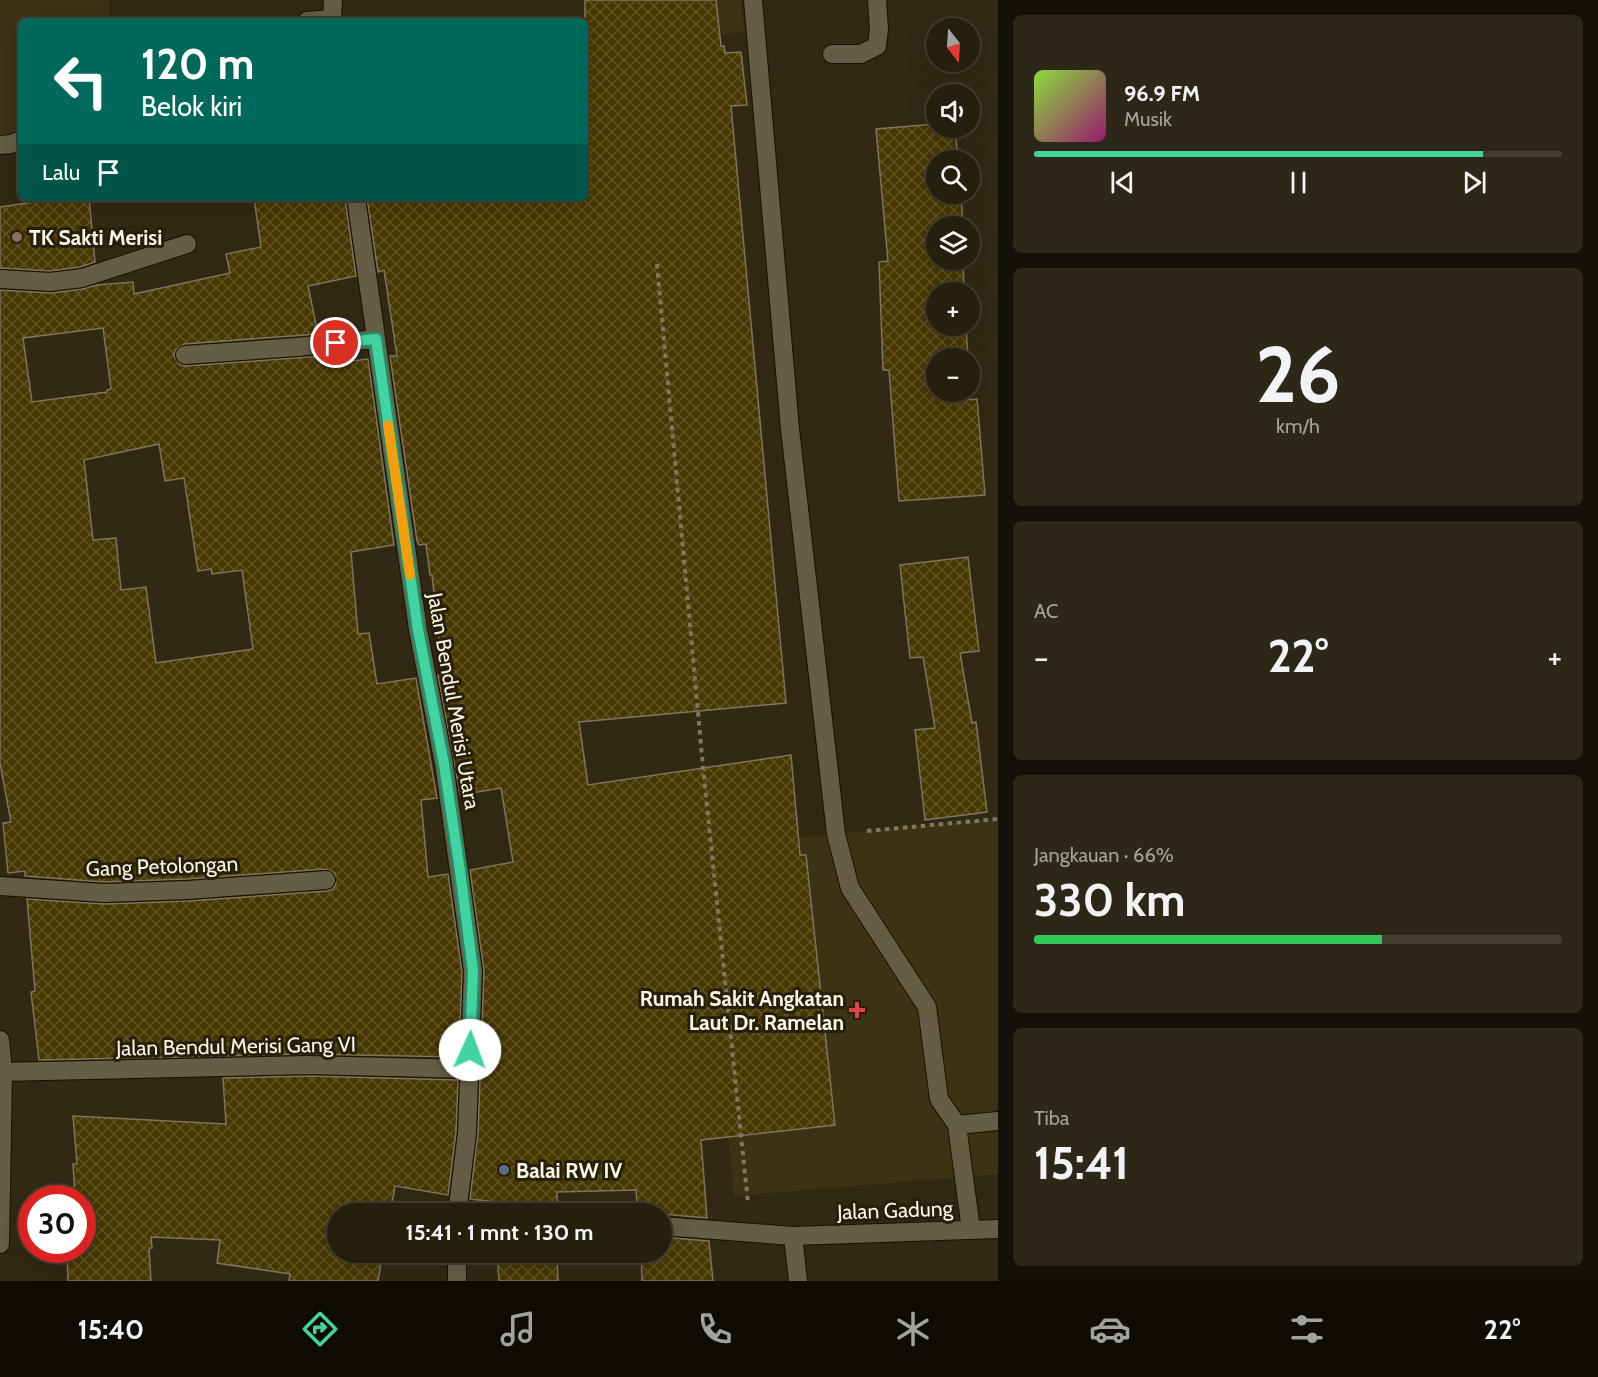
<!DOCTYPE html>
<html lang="id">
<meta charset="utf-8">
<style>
body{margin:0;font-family:Cabin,sans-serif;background:#2d2717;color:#f1f3f6;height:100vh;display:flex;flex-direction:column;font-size:22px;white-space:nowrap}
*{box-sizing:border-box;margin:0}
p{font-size:20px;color:#a3a29e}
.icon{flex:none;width:33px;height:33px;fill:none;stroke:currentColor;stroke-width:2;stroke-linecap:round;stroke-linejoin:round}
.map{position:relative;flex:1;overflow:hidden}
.panel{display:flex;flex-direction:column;gap:15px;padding:15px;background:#141108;width:600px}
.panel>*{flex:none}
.hud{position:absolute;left:18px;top:18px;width:570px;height:183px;border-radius:9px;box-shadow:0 6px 24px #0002,0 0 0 2px #423d2e;background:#00695c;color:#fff;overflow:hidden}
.needle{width:39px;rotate:163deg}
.tools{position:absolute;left:926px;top:18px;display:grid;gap:12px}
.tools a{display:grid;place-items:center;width:54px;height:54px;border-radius:50%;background:#251f0e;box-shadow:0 6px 24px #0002,0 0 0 2px #423d2e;font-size:30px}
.speed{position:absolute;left:18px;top:1185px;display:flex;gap:12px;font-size:30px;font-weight:700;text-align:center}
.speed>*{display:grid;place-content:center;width:78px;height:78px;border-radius:50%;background:#251f0e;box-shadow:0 6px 24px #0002,0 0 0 2px #423d2e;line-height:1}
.speed .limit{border:9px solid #d22;background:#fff;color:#111}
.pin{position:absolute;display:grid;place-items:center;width:51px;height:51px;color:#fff;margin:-26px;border:3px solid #fff;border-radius:50%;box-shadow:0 2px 6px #0007}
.me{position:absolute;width:66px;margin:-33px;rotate:2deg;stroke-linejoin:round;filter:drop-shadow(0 0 4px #0008)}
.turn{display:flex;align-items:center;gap:21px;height:126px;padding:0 24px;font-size:27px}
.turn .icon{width:78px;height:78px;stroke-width:2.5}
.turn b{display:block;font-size:42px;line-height:51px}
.then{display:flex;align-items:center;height:57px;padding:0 24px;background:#0003;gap:12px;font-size:22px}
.big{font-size:45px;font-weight:700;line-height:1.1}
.panel .widget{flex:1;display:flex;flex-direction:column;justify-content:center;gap:9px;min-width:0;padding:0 21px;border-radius:9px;background:#2d2717}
.panel .dial{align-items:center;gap:0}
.dial b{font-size:78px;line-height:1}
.song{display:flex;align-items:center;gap:18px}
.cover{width:72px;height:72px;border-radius:9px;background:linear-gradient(135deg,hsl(90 70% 55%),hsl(320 70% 35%))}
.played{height:6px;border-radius:3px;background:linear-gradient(90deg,#42d4a0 85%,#423d2e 85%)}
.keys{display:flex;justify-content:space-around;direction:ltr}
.heat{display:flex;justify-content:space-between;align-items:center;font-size:33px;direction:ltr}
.charge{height:9px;border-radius:4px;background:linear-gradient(90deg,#34c759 66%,#423d2e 0)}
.trip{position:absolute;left:327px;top:1203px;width:345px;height:60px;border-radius:30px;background:#251f0e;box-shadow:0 6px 24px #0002,0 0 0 2px #423d2e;font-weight:700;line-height:60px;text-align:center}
.menu{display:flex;height:96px;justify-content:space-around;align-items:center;background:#0f0c06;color:#a3a29e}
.menu .icon{width:42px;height:42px}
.menu .on{color:#42d4a0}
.menu b{font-size:27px;color:#f1f3f6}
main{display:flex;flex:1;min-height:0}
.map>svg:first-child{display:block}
.built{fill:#3c3214}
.building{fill:url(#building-cross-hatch);stroke:#7e755d;stroke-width:1.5;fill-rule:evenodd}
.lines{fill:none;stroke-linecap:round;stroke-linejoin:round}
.service-casing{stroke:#191200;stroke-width:20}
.minor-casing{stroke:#191200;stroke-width:20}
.path{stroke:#7e7764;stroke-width:4;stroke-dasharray:4.5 4.5;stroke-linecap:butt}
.service{stroke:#665d46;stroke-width:18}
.minor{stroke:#665d46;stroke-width:18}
.route-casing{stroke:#2b8a68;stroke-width:15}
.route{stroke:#42d4a0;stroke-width:10}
.slow{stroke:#f59e0b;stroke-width:10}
.education-dot{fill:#8d6e63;stroke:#271f09;stroke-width:2}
.health-dot{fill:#e0444e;stroke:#271f09;stroke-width:2}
.service-dot{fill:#5c6f8a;stroke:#271f09;stroke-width:2}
.labels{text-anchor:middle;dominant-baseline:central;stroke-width:6;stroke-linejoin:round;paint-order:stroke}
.poi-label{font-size:21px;font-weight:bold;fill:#f9f5e7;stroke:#271f09;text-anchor:start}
.street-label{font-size:21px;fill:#f9f5e7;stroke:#271f09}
</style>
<main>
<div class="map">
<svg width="998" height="1281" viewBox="0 0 998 1281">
<defs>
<pattern id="building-cross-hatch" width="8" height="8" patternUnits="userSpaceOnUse" patternTransform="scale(1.5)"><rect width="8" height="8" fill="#473701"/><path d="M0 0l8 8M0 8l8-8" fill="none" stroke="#625526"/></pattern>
</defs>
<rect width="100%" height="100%" fill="#312913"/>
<path class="built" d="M0,0H108L110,21H21V150L0,154Z
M615,0H741L744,32L619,41Z
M998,818V1174L734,1196L700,847Z"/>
<path class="building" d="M585,0H716L721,46H724L725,53L741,52L747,105L731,106L786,703L579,722L588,785L791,755L800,855H806L835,1125L701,1140L707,1218L662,1214H638L636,1190L557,1192V1214H514L510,1205L505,1203L470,1199L478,1133L484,971L470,870L513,862L501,788L460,795L438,675H443L432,575H430L426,544L419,545L417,541L390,356H397L384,270L378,272L367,198H585Z
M936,124V128H955L958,160H936V194H961L963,226H936V260H963L964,292H936V326H966L968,358H936V392H969V386L970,400L977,399L985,495L899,501L889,370H883L879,262L888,261L876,129Z
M47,198H89L95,262L80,267L50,271L0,268V207L47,200Z
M254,198H345L356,276L308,286L318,334L184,344L175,350L174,356L180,365L186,366L322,356L324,364L368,359L394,545L351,552L358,634L369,633L377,684L416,678L437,798L421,800L428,877L448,874L462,972L459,1057L308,1054L39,1060L31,992L35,991L27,899L104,904L189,901L327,891L333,889L336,884L335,873L325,869L187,879L104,882L25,876V871L8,873L3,823L11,822L0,763V290L51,293L83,289L97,285L133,282L134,294L230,273L226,254L261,247ZM103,328L111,389L107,390V392L32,402L23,338ZM159,444L165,481L184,478L198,571L211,569L212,574L242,570L253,649L156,663L146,587L121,590L116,538L93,540L84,460Z
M968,557L979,651L960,653L972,723L976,722L987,812L925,820L915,730L935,728L923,657L910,658L900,565Z
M308,1076L458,1080L456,1132L448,1195L395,1186L390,1214H338V1252H383L378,1281H289L290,1274L217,1263L220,1240L151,1237L152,1248H149L151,1281H68L67,1250H82V1198H75L73,1164H77L73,1116L226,1124L223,1078Z
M662,1237L709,1241L713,1281H642L641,1252H662Z
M497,1252H557L558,1281H499Z"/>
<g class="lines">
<defs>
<path id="service" d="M753,0L790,429L836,834L850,888L927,1007L939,1099L957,1125L998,1121
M832,54H861L877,46L879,29L877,0
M957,1125L971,1230"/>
<path id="minor" d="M307,21L332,19
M332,21L333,0
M0,145L11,144L21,140
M356,198L418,630L444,764L473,971L467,1133L457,1214
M0,279L50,282L82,278L187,244
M185,355L297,347L376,339
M0,886L104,893L188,890L326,880
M0,1040L3,1072L0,1244
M0,1072L308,1065L469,1069
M457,1210L503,1214
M662,1226L793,1236L998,1229
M793,1236L798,1281
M457,1252V1281"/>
</defs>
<use href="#service" class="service-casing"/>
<use href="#minor" class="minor-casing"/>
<path class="path" d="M657,264L703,767L748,1203
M867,831L998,819"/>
<use href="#service" class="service"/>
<use href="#minor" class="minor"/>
</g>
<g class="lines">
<defs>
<path id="route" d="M336,343L376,339L418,630L444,764L460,871L473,971L470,1050"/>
</defs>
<use href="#route" class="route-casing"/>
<use href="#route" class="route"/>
<path class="slow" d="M388,425L410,575"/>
</g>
<circle class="education-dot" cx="17" cy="237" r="6"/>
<path class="health-dot" d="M854 1001h6v6h6v6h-6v6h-6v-6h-6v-6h6z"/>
<circle class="service-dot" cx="504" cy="1170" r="6"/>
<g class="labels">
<g class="poi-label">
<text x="29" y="237">TK Sakti Merisi</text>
<text x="844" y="998" text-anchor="end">Rumah Sakit Angkatan<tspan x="844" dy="24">Laut Dr. Ramelan</tspan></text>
<text x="516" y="1170">Balai RW IV</text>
</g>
<g class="street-label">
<text transform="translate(454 701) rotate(80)">Jalan Bendul Merisi Utara</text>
<text transform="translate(162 866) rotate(-2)">Gang Petolongan</text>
<text transform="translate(236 1046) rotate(-1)">Jalan Bendul Merisi Gang VI</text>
<text transform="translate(895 1210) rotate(-2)">Jalan Gadung</text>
</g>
</g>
</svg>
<div class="tools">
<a><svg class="needle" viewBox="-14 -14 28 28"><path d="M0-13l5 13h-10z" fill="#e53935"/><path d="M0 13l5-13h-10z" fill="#a3a29e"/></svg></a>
<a><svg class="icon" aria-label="sound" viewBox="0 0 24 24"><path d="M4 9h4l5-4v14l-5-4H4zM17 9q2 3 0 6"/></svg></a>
<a><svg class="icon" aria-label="search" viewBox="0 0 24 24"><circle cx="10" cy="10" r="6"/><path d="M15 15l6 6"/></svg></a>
<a><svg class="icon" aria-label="layers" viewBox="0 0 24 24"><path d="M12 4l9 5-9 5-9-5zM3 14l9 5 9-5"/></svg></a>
<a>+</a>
<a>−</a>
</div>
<div class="speed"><div class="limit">30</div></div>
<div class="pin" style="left:336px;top:343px;background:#d93025"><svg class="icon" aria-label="arrive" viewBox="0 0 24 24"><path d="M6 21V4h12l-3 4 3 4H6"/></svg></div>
<svg class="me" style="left:470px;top:1050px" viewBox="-20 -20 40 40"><circle r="19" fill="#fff"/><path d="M0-13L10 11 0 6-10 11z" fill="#42d4a0"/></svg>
<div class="trip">15:41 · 1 mnt · 130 m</div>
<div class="hud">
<div class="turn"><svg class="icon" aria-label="left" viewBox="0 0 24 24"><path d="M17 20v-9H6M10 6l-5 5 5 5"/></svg><div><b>120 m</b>Belok kiri</div></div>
<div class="then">Lalu<svg class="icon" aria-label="arrive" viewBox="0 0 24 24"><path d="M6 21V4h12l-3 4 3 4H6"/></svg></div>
</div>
</div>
<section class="panel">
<div class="widget">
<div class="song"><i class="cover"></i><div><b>96.9 FM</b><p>Musik</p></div></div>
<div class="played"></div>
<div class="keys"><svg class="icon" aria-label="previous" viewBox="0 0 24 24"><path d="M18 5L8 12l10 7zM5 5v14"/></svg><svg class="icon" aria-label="pause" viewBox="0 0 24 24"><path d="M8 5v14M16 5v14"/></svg><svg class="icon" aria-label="next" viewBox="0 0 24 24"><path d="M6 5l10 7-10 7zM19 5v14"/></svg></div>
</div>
<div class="widget dial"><b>26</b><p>km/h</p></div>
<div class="widget"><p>AC</p>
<div class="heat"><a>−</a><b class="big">22°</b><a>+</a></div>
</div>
<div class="widget"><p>Jangkauan · 66%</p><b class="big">330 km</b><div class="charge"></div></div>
<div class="widget"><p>Tiba</p><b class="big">15:41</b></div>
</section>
</main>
<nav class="menu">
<b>15:40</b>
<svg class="icon on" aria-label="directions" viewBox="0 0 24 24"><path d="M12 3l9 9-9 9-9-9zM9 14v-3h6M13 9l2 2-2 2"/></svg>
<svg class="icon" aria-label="music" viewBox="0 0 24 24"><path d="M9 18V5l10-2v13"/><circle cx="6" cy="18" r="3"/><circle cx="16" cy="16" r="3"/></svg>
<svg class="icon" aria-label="phone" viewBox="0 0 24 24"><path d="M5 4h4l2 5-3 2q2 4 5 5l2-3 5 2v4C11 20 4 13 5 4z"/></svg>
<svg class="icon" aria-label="climate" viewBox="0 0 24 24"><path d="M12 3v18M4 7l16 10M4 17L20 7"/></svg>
<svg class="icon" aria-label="car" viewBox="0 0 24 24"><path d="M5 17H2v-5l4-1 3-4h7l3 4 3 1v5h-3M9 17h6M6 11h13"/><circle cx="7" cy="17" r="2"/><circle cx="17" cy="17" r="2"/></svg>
<svg class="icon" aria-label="filters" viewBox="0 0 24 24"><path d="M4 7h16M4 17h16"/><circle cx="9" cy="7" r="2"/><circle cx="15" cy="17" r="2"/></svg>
<b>22°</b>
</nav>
